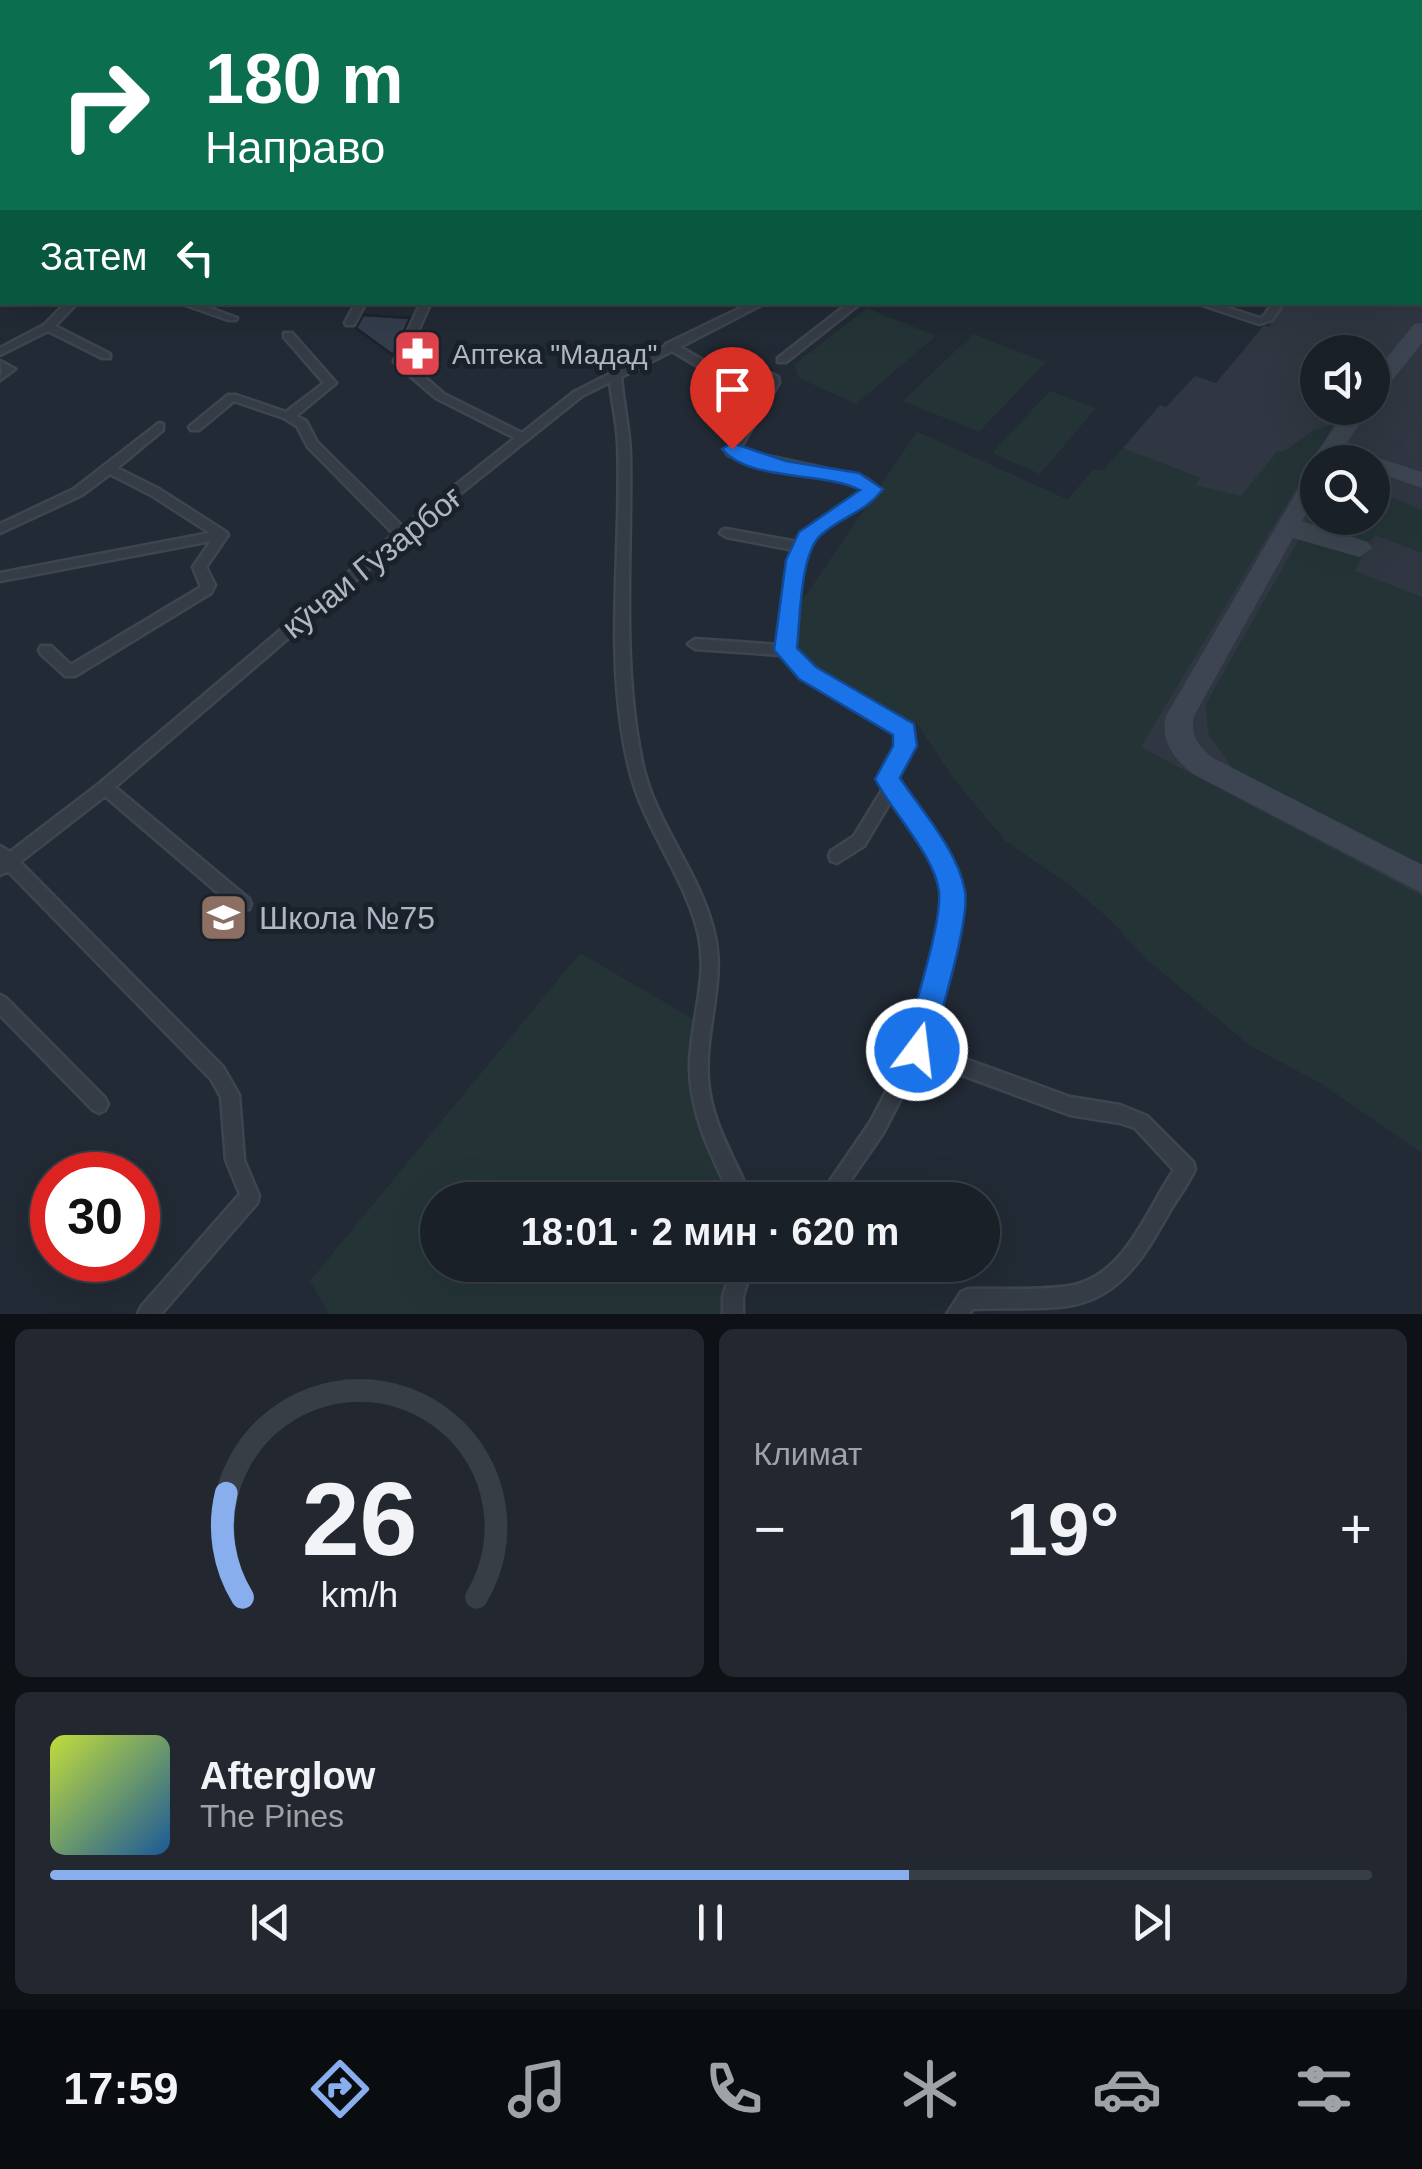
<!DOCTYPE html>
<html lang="ru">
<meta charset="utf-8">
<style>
body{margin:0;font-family:Helvetica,sans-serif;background:#232830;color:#f1f3f6;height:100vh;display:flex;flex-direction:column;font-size:38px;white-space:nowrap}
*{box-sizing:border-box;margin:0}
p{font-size:32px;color:#9fa3a8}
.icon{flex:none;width:55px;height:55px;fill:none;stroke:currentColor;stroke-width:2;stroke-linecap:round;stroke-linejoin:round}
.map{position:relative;height:1314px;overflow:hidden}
.sheet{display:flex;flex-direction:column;gap:15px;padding:15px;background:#0e1216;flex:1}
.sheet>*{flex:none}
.guide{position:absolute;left:0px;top:0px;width:1422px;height:305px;box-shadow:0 10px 40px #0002,0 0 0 2px #383e45;background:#0b6e4f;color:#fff;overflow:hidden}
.buttons{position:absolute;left:1300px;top:335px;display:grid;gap:20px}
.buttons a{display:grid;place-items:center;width:90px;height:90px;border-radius:50%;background:#1a2028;box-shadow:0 10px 40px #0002,0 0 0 2px #383e45;font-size:50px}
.speed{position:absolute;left:30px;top:1152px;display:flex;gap:20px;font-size:50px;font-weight:700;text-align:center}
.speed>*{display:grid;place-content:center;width:130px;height:130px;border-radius:50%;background:#1a2028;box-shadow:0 10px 40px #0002,0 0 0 2px #383e45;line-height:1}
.speed .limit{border:15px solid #d22;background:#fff;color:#111}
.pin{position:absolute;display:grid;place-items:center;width:85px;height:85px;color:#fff;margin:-102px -42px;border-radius:50% 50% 50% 0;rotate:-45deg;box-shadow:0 0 10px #0007}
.pin .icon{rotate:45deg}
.me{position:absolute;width:110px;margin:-55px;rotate:15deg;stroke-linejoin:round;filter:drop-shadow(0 0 8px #0008)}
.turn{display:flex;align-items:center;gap:35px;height:210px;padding:0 40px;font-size:45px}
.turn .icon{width:130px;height:130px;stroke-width:2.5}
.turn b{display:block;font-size:70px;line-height:85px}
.then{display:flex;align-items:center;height:95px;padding:0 40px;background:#0003;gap:20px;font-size:38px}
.big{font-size:75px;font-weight:800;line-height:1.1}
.sheet .tile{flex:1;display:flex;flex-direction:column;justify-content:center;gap:15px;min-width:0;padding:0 35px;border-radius:15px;background:#232830}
.sheet .dial{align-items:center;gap:0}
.dial svg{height:260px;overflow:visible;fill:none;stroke:#383e45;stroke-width:7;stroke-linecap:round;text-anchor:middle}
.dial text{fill:#f1f3f6;stroke:none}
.song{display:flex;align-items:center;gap:30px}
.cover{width:120px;height:120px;border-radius:15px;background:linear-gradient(135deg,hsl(70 70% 55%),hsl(210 70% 35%))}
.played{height:10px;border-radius:5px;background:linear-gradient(90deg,#89aeee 65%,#383e45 65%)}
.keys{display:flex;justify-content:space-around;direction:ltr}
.heat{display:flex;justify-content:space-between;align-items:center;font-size:55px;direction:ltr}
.sheet .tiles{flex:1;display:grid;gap:15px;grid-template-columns:1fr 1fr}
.tile:last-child{grid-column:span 2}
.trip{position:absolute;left:420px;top:1182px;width:580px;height:100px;border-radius:50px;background:#1a2028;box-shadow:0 10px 40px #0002,0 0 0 2px #383e45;font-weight:800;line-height:100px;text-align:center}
.tabs{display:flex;height:160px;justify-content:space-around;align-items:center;background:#0a0d10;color:#9fa3a8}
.tabs .icon{width:70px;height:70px}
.tabs .current{color:#89aeee}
.tabs b{font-size:45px;color:#f1f3f6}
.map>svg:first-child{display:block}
.airport{fill:#303742;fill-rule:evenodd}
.green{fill:#243436}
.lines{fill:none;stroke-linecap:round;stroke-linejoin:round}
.taxiway{fill:#3c4551;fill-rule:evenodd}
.building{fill:#343e4c;stroke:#1d232c;stroke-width:2.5}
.minor-casing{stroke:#3e4550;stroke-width:5}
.minor{fill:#353c46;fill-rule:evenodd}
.route{fill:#1a73e8;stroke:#114b97;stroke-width:2.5}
.labels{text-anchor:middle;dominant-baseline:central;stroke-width:10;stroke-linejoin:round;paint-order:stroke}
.far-poi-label{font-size:28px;fill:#afb6c3;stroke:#1b212a;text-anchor:start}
.street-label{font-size:32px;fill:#afb6c3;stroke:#1b212a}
.poi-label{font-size:32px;fill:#afb6c3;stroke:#1b212a;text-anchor:start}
</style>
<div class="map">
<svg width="1422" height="1314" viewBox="0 0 1422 1314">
<rect width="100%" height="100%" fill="#222a35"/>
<path class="airport" d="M1420,206L1422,207V1153L1321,1083L1251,1046L1143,956L1111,920L1069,884L1006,841L955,780L917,723L902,718L791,618L917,432L1068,500L1093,470H1104L1160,405L1166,407L1195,376L1216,383L1264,325L1269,327L1282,303L1420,302ZM1318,352H1372V408H1318ZM1318,462H1372V518H1318Z"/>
<path class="green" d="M867,308L936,336L856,404L799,378L795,364Z
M973,334L1046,362L979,432L903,401Z
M1050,391L1096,408L1040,474L992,453Z
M1335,423L1141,747L1422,896V1153L1321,1083L1251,1046L1143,956L1111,920L1069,884L1006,841L955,780L917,723L828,682L789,651L791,618L917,432L1068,500L1093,470H1104L1123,448L1201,478L1195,485L1241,496L1277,451L1283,452L1313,431Z
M1373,490L1422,510V553L1375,535L1368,545L1308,523L1317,507L1318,518H1372Z
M1300,537L1362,557L1355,571L1422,597V864L1233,768L1209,736L1205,705Z
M580,953L700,1023L705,1137L731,1200H438V1265H736L726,1314H329L310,1281Z"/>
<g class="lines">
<path class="taxiway" d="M1422,323V343L1380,396L1372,398V376L1414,324Z
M1348,408H1370L1341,452L1354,450L1422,472V488L1372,471V462H1318V494L1302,521L1368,542L1372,548L1359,557L1293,538L1194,716C1190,736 1198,746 1213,758L1422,865V893L1193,774C1174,759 1160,741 1166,716L1312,465L1310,462Z"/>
</g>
<path class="building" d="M363,315L410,318L393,355L356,328Z"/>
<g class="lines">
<defs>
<path id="minor" d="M0,0H19L22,2L2,3Z
M62,0H70L68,2H61Z
M165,0H176L178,2H169Z
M210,0H224L219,2H208Z
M288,0H300L296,2H286Z
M392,0H401L398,2H391Z
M599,0H607L605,2H599Z
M655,0H663L661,2H654Z
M1152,0H1161L1158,2H1151Z
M0,10H2V14H0Z
M1420,13H1422V17H1420Z
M0,37H2V41H0Z
M0,47H2V53H0Z
M1420,48H1422V52H1420Z
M1422,96V104L1420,105V97Z
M1420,112H1422V118H1420Z
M0,154L2,155V163L0,162Z
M1420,185L1422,186V192L1420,191Z
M2,192V204L0,205V193Z
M0,264H2V270H0Z
M0,296H2L4,303L0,304Z
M67,302H78L55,326L110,354V358H102L48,331L0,355V348L44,325Z
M177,302H194L237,318L236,320H228Z
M356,302H366L354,325H346L345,323Z
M421,302H431L405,360L444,394L522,433L574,392L665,346L666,344L753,302H767L680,347L706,362L772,374L778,377L779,383L739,450L851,474L867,479L879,489C865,508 846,512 827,524C792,547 795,610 793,649L812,669L911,727C916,746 904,762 895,779L946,855L961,904L927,1045L1070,1097L1120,1105L1147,1116L1193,1162L1195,1169C1189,1183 1179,1196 1171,1209C1146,1253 1122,1298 1067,1306C1036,1310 1004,1307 973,1309L969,1314H947L961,1292L968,1289C1001,1288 1036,1291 1069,1286C1125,1277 1146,1211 1174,1170L1135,1128L1120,1123L1070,1115L921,1060L883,1133L837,1200H817L871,1121L909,1048L945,904L933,862L892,799L864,846L837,863L831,861L829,856L831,851L854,836L884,787L880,779L898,746L899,734L802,677L782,655L695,649L688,644L695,639L780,645L785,582L794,550L726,537L720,533L722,530L726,529L798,542C815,513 843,512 866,490C833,468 768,468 728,455L726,452L767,383V379L699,367L672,351L621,377C623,402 629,427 630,452C632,556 621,660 642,762C655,825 702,874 715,937C725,984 704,1032 708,1080C711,1124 736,1160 752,1200H733C712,1157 689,1113 690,1064C691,1021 708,979 699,936C689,891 662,852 644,811C632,785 626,758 622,731C607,635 622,539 618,443C617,422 612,402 610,382L582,396L406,537L115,787L249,899L251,904L249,909L243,911L237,909L105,796L20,862L223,1067L239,1095L244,1160L259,1196L257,1203L161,1314H138L141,1307L240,1194L226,1160L221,1097L211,1079L8,871L0,875V846L10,852L100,783L394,534L308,447L297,426L284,418L234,401L199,430H191L189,427L228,395H236L286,412L324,383L284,337V333H292L336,383L296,416L306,421L317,442L403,527L515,438L436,398L395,363L394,361Z
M850,302H862L786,362H778V358Z
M1193,302H1210L1259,318L1264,316L1273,302H1284L1272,320L1259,324Z
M0,361L15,369L0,380L2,370Z
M159,423L163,424V430L117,468L159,489L226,532L228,535L206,567L215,585L211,593L75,676H65L41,654L39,650L41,646H51L71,665L201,587L193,567L211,541L0,581V573L210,533L151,495L110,474L82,495L0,533V524L74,489Z
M0,995L6,998L105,1098L108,1104L105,1110L99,1113L93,1110L0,1015Z
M733,1265H753L743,1296V1314H723V1296Z"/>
</defs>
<use href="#minor" class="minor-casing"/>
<use href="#minor" class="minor"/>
</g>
<path class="route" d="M732,443L786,461L859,473L883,489C866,512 841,517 821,535C800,553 800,621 797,648L816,667L914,724L917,746L900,778C922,811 958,851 965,891C970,921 940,1016 931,1050L927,1059L917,1063L907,1059L903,1050C912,1015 942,924 939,892C935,856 892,812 875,779L893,746V735L799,679L774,650L786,560L799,532L860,490C823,471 749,482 722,449Z"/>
<defs>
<symbol id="pharmacy-square" viewBox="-11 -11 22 22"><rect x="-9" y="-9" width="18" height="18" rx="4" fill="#e0444e" stroke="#1b212a"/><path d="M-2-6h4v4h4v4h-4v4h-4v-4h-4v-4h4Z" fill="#fff"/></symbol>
<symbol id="school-square" viewBox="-11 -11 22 22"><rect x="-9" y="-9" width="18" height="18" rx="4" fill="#8d6e63" stroke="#1b212a"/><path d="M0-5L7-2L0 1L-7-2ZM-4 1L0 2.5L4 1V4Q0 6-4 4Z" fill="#fff"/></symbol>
</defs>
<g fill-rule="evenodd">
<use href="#pharmacy-square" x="390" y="326" width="55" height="55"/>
<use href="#school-square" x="196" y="890" width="55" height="55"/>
</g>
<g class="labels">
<g class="far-poi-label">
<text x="452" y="354">Аптека "Мадад"</text>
</g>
<g class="street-label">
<text transform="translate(372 562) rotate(-39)">кӯчаи Гузарбоғ</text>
</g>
<g class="poi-label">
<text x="259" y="918">Школа №75</text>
</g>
</g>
</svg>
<div class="buttons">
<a><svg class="icon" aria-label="sound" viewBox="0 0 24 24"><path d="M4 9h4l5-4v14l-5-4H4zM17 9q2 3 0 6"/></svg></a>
<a><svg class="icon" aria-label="search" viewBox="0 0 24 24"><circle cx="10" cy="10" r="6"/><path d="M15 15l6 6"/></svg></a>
</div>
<div class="speed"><div class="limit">30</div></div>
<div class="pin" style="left:732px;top:449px;background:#d93025"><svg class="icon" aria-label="arrive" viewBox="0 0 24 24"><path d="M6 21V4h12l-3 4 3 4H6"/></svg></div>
<svg class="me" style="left:917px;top:1050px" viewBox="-20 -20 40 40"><circle r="17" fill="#1a73e8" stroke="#fff" stroke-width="3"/><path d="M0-11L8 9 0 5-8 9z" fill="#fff"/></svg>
<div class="trip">18:01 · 2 мин · 620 m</div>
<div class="guide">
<div class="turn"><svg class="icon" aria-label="right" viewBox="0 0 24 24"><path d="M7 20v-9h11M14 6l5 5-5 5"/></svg><div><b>180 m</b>Направо</div></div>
<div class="then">Затем<svg class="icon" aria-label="left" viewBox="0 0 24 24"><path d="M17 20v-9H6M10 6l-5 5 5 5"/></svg></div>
</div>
</div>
<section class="sheet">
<div class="tiles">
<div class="tile dial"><svg viewBox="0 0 100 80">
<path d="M14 69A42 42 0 1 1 86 69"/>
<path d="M14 69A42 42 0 0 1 9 37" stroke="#89aeee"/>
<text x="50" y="56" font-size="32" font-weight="700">26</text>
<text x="50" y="72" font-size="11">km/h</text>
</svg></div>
<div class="tile"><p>Климат</p>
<div class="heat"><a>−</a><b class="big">19°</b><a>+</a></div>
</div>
<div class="tile">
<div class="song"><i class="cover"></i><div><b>Afterglow</b><p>The Pines</p></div></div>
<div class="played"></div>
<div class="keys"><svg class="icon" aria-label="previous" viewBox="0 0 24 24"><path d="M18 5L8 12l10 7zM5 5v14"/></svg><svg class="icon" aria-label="pause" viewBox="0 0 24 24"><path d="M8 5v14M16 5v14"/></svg><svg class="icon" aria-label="next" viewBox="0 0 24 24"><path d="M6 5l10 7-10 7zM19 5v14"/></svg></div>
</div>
</div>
</section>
<nav class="tabs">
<b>17:59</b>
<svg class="icon current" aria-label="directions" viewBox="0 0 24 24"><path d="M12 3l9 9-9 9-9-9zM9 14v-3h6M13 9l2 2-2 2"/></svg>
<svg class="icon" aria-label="music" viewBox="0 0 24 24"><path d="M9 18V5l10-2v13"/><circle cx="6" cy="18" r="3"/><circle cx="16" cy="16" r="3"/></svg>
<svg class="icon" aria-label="phone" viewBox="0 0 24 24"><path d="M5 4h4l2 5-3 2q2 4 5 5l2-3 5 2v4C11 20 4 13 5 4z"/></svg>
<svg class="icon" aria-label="climate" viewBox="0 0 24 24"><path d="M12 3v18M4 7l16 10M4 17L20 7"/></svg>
<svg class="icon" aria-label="car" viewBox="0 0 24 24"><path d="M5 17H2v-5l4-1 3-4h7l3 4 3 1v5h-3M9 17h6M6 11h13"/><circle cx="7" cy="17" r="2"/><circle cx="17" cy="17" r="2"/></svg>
<svg class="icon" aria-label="filters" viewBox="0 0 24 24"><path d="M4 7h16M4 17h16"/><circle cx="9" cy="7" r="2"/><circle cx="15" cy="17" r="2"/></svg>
</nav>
